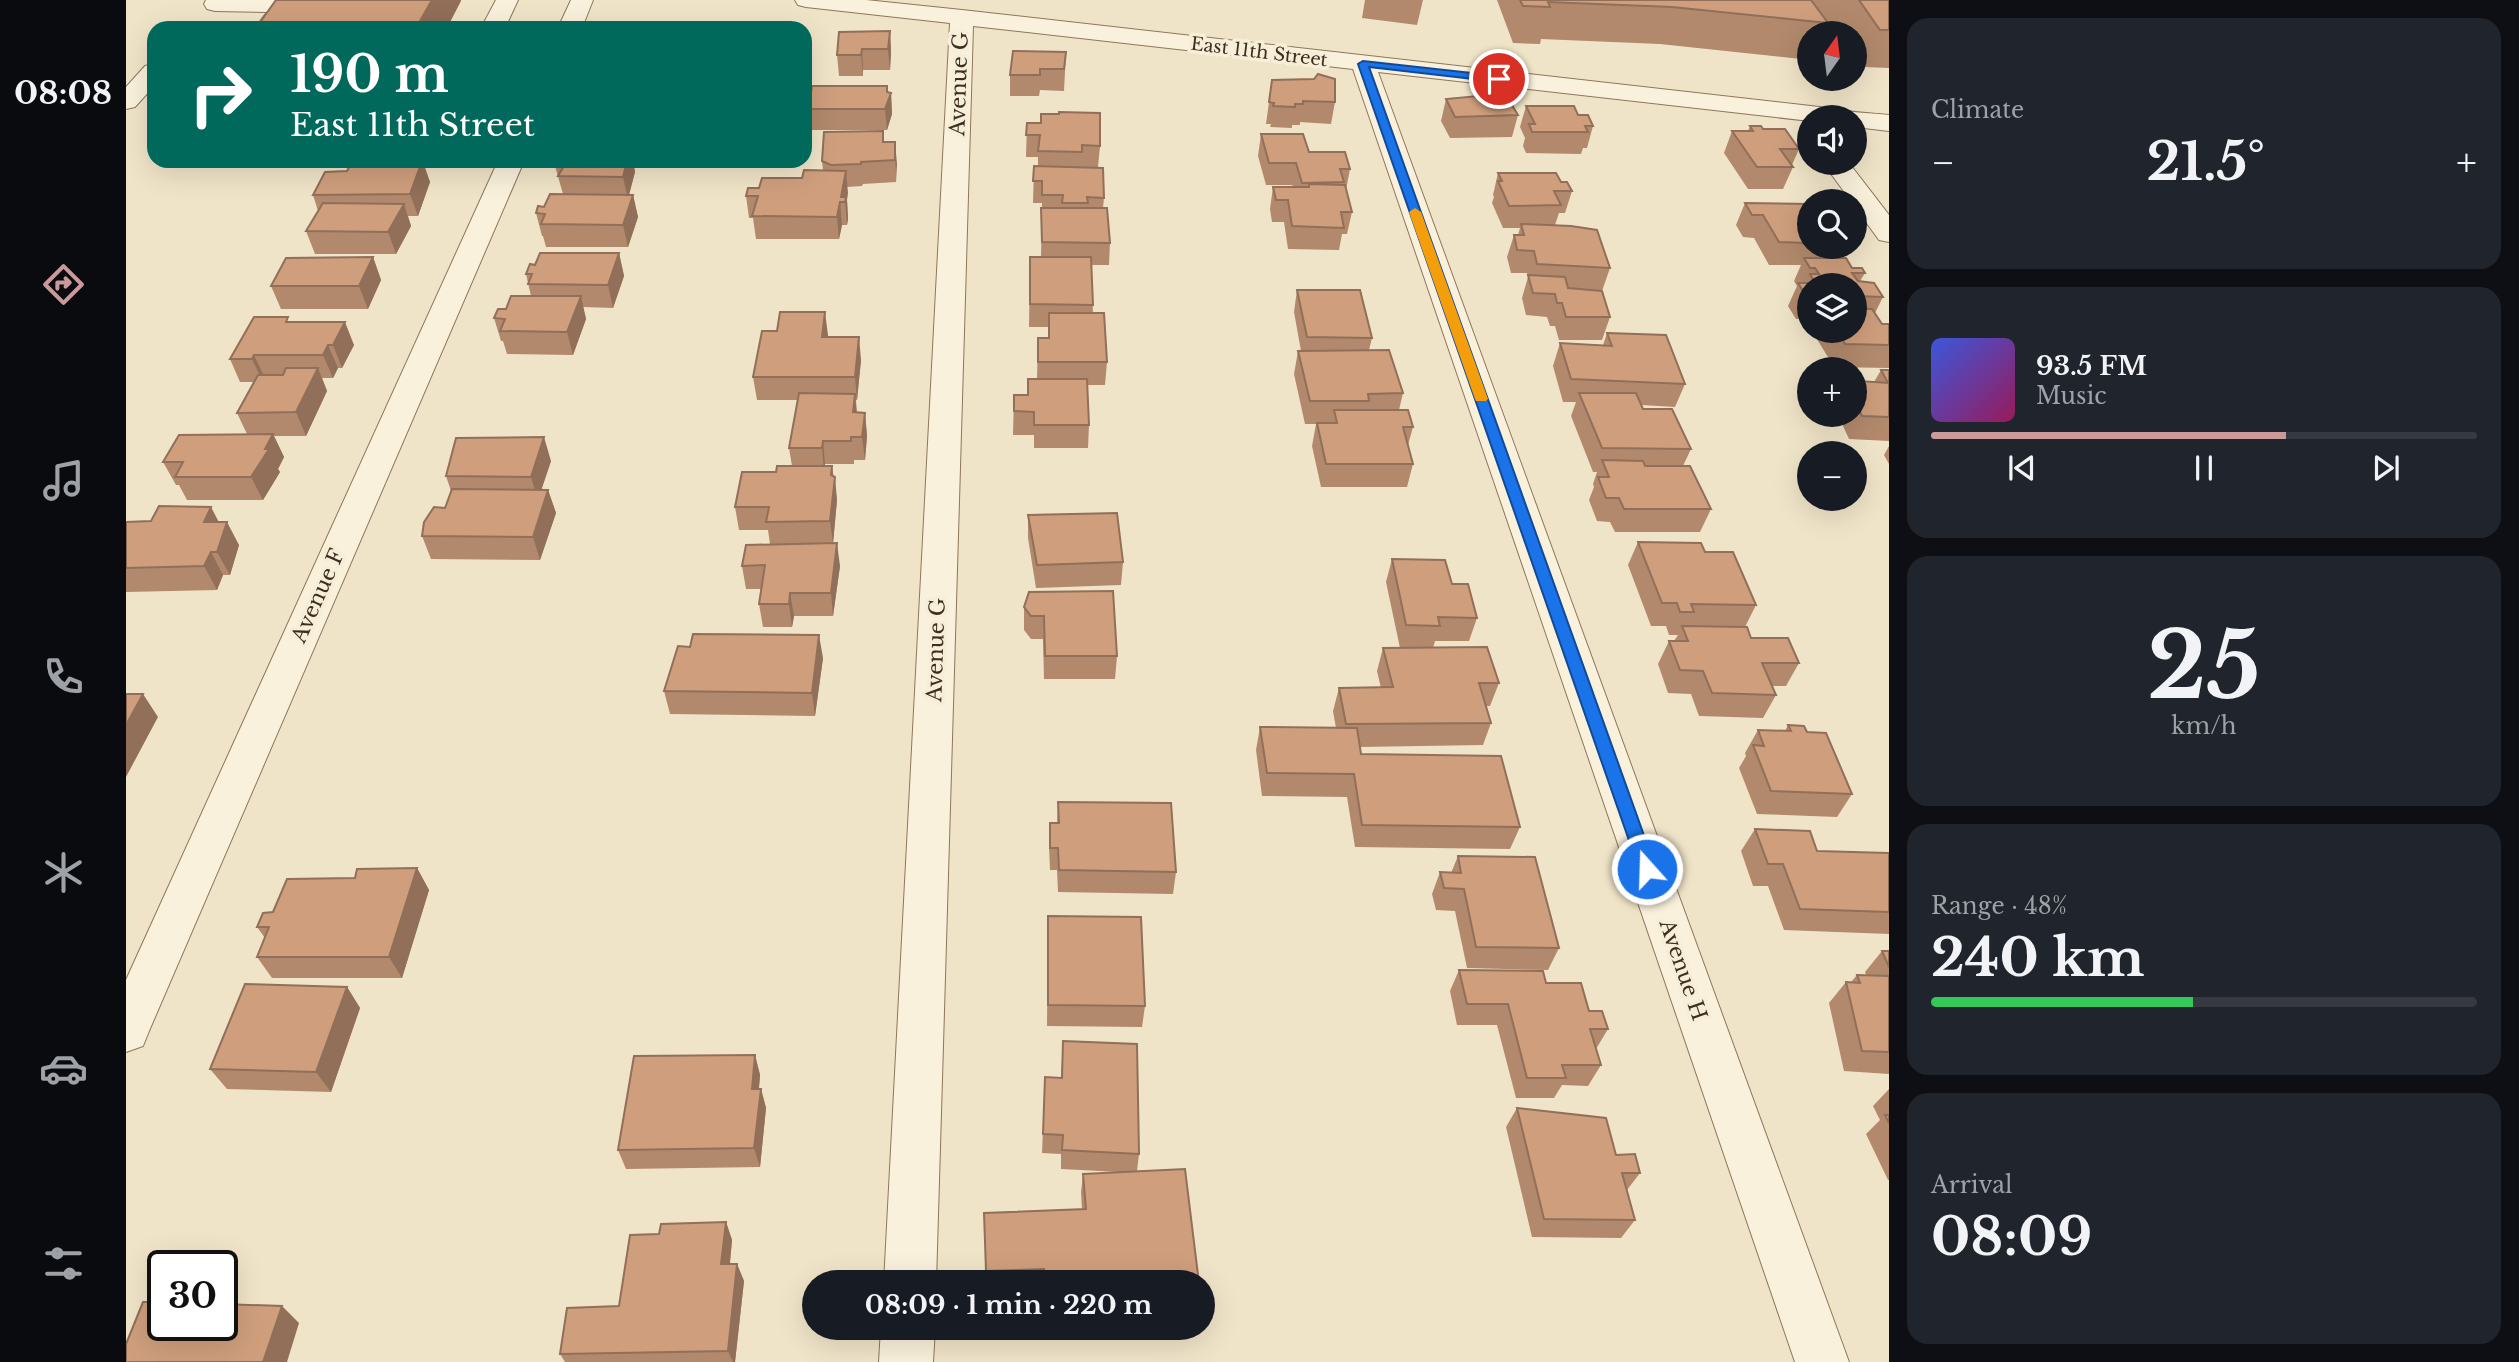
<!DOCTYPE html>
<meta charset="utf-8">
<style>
body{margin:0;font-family:"Libre Baskerville",serif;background:#20242c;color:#f1f3f6;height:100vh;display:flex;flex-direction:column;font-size:26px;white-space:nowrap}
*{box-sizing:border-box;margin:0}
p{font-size:23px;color:#9ea1a6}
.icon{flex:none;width:38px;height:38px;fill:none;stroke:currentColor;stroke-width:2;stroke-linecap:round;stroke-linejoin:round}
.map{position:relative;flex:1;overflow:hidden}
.sheet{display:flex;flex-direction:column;gap:18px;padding:18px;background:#0d0f14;width:630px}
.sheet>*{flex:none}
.guide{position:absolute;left:21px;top:21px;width:665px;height:147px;border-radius:21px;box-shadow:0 7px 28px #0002;background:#00695c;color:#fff;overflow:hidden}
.needle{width:46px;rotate:14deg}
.tools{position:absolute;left:1671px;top:21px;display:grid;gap:14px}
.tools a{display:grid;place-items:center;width:70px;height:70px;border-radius:50%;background:#171b24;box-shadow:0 7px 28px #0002;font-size:35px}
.speed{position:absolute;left:21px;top:1250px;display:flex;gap:14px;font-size:35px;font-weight:700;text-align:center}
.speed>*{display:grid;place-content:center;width:91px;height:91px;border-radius:50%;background:#171b24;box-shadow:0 7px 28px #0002;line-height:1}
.speed .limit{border:4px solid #111;border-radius:10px;background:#fff;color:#111}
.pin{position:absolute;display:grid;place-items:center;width:60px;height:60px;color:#fff;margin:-30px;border:4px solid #fff;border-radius:50%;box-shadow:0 2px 7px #0007}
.me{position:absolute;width:77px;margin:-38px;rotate:340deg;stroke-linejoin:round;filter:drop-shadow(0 0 5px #0008)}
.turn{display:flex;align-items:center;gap:24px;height:147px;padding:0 28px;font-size:32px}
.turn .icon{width:91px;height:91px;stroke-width:2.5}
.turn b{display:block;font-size:49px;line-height:60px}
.big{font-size:52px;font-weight:700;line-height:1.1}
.sheet .widget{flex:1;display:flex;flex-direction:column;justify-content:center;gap:10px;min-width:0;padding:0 24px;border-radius:21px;background:#20242c}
.sheet .dial{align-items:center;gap:0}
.dial b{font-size:91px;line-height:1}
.song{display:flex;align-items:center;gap:21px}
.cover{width:84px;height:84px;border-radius:10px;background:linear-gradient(135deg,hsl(230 70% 55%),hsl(330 70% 35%))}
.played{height:7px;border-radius:4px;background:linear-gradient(90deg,#cc999b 65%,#363941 65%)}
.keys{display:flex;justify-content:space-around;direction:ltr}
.heat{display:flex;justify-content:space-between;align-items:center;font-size:38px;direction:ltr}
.charge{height:10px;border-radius:5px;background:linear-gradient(90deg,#34c759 48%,#363941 0)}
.trip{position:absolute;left:676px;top:1270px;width:413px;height:70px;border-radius:35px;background:#171b24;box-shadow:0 7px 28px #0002;font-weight:700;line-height:70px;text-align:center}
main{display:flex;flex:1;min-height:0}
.dock{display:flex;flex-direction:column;width:126px;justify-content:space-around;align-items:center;background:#090b0e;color:#9ea1a6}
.dock .icon{width:49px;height:49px}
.dock .selected{color:#cc999b}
.dock b{font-size:32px;color:#f1f3f6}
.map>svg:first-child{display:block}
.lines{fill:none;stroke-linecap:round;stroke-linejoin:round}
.minor-casing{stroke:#8d765c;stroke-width:2}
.minor{fill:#faf1dc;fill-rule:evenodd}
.wall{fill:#b2896c}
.shaded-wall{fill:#916f58}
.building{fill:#cf9f7d;stroke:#916f58;stroke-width:2}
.route{fill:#1a73e8;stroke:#114b97;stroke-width:2}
.slow{fill:#f59e0b}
.labels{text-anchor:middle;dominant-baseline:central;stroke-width:7;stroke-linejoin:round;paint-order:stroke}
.far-street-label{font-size:18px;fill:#3d2e20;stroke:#f7eed8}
.street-label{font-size:21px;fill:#3d2e20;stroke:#f7eed8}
</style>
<main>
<nav class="dock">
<b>08:08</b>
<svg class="icon selected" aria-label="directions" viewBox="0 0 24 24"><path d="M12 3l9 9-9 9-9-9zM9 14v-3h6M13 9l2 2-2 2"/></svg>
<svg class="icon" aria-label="music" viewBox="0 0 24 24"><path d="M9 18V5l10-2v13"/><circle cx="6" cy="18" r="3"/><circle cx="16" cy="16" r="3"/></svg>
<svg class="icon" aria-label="phone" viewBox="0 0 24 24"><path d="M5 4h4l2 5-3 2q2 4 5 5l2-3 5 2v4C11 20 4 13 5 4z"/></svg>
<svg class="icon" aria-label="climate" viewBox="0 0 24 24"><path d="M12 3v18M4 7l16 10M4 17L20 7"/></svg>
<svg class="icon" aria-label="car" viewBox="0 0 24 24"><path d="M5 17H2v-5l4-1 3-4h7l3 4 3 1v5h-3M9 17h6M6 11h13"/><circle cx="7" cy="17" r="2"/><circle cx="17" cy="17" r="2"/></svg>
<svg class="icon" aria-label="filters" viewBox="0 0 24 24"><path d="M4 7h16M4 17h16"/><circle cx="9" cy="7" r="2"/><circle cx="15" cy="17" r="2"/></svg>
</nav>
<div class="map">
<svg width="1763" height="1362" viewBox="0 0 1763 1362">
<rect width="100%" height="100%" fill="#f0e4c8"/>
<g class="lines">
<defs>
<path id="minor" d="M80,0H165L169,5L153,28H129L141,12L89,11L81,9L78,4Z
M370,0H392L379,28H355Z
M445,0H467L456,28H432Z
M669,0H740L836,10L1711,109C1727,113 1745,113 1763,115V131L1729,127V117H1684V121L1252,72L1723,1362H1669L1227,69L847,26L810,1283H758L824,23L680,7L672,5Z
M28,64V86L9,107L0,109V87L19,66Z
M372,161H398L23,1031L17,1046L0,1052V980Z
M1697,163H1723L1763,215V242L1753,240L1729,207V201H1725Z
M755,1328H809L807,1362H753Z"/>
</defs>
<use href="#minor" class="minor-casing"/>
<use href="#minor" class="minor"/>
</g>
<path class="wall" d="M1239,0H1297L1291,25L1236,18Z
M1371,0H1763V68L1738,67L1729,54V33H1715L1712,28H1700L1698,33H1684V60L1534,44L1415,39L1414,44L1387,43Z
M764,31L765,52L764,70H737V76H713L711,55Z
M940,52L938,91L914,90L913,96H884V75Z
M1146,80L1209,102L1205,124L1174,122V125H1166V128L1144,127L1145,124H1140Z
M761,86L762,92L765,93L766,114L761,130H684L682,109Z
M1352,94L1392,115L1386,137L1324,138L1315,121L1320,99L1351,97Z
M1400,106L1452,115L1467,126L1461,148H1457L1455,154L1400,153L1397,146L1399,138L1394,127Z
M901,123L974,146L972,167L978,198L977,208L984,243L983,265H965L967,313L981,362L979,385H961L963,425L962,448H908V435H887L888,395H901L902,379H911L912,338H923V327H903L904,257H915L916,203H907L908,166H912V157H900Z
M1624,126L1637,129L1673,149L1666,165L1667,167L1657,189H1622L1598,153L1606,131H1622Z
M1135,134L1224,169L1220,190L1226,212L1221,234H1216L1213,250L1162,249L1158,222H1146L1144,209L1147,187H1167L1166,185H1140L1132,156Z
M758,142H769L770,182L737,184L736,186L721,187V200L722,219L721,225H716L713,239H630L627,218H623L620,196L633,188L676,178L697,170L696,161Z
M226,161H297L304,182L292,216H282L285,226L270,254H189L180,231L192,211L187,195L221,171Z
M431,161H512L511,163H507L509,172L503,194L507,195L512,217L502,247H420L417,236H416L410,213L437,194L429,166Z
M1372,173L1435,182L1446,191L1439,213H1433L1429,225L1484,268L1476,291L1484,317L1476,340H1433L1429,326H1424L1421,317L1400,315L1396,298L1402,277L1401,273H1385L1381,257L1388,235H1392L1394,228H1377L1366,203L1368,197L1367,195Z
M1619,203L1684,243V247H1715L1709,258L1726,268L1739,273L1734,281L1757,297L1749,313L1756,324H1763V368L1708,367L1686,331H1729V285H1684V319H1670L1662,306L1671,286L1668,281L1675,265H1643L1628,238L1617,237L1610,225Z
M493,253L498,276L487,308L457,307L460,319L447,355L381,354L377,341H375L368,318L380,309L405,296L400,274Z
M247,257L255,280L242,309H155L145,286Z
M1171,290L1246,338L1243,350L1277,393L1273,410L1287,427L1282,445L1287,464L1281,487H1195L1186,446L1190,424H1179L1168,374L1172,351H1175L1168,312Z
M164,322L228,345L216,368H212L207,378H196L201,391L180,436H148L158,457L152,469L154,472L137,500H61L53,485H50L37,462L121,434L111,413L128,382H114L104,359Z
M1481,333L1559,384L1549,407L1515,405L1517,409L1565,449L1557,466L1585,509L1574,532H1489L1484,522L1471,521L1463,500L1468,487L1467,484L1471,472H1467L1445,416L1450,402H1437L1427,366L1434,343L1477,345Z
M702,335L701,337L735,360L731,400H730L731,413H739L741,436L739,460H728V464H699V466H706L711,500L707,543L714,566L707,616H668L666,627H637L633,604L635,589H620L616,566L644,544L642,530H613L609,507L650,472L666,466L663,448L672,400H631L627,377Z
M1755,370H1763V441L1723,439L1712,415H1729V402L1732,386L1734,381L1748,382Z
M1763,446V464L1758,455Z
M425,461L415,490H422L430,513L414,560L305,559L296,536L319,508L325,491L320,476Z
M902,515L997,562L995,585L910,588L902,538Z
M25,521L93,522L113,545L104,575H97L91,590L0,592V522Z
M1512,542L1579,552L1630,605L1619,627L1625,638L1673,663L1660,686H1646L1650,695L1637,718L1573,716L1565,694L1542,693L1532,664L1543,641H1548L1552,635H1543L1540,626H1525L1502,565Z
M1266,559L1326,584L1351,618L1343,641H1309L1307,648L1373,683L1364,706H1360L1365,723L1357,745L1234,747L1235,754L1394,827L1384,849L1229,847L1221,797L1136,796L1130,750L1134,727L1210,728L1207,711L1213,688H1255L1251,671L1257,648H1274L1260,582Z
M903,592L991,656L989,679H918L917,639H905L898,630V607Z
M697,658L689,716L544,714L538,691Z
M1662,725L1681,732L1726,794L1711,817L1631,814L1613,768L1620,756L1619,753L1632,730L1659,731Z
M932,802L1050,872L1047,894L932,892L931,870H924L923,846L924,823H931Z
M1629,829L1691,851L1763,853V934L1658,930L1642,886H1627L1615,851Z
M1332,856L1433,948L1422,970L1341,968L1329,911L1310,910L1306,894L1314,872L1325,873Z
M291,868L303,890L276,978H146L131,957L139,938L131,927L147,912L229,878Z
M922,916L1019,1006L1016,1027L921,1026Z
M1756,951H1763V1074L1718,1071L1703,1003L1720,982H1725L1731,975H1740L1739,972Z
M1333,970L1420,983L1463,1011L1482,1029L1470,1049L1475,1065L1462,1086L1436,1085L1428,1098H1390L1371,1025H1331L1324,991Z
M221,987L234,1008L205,1092L101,1089L84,1069Z
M937,1041L1013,1154L1011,1171L1073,1283H861L858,1213L956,1210L955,1192L957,1174L993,1172L935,1169V1154L916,1153L919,1077L935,1078Z
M629,1055L634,1075L633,1089H635L640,1108L634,1167L500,1169L492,1150Z
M1763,1089V1180H1762L1740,1134L1754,1120L1747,1106Z
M1391,1108L1490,1155L1514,1173L1501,1190L1509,1220L1495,1238L1406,1237L1380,1127Z
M600,1222L606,1240L604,1264H611L618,1281L609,1362H439L434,1354L493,1306L533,1234Z
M920,1328H1029L1027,1336L920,1340Z"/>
<path class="shaded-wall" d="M306,0H335V1L321,28H290Z
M764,31L765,52L764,70L762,49Z
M736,49L737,70V76L735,55Z
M761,86L762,100L765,93L766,114L761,130L759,109Z
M769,142L771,164L770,182L769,160Z
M296,161L304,182L292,216L284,194Z
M501,161H507L509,172L502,199L497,177Z
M720,171L722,193L721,200L722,219L721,225L719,202L715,197Z
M507,195L512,217L502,247L497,225Z
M714,202L716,225L713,239L711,217Z
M278,204L285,226L270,254L262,232Z
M493,253L498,276L487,308L482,285Z
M247,257L255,280L242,309L233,286Z
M455,296L460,319L447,355L441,332Z
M699,312L702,335L698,360L696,337Z
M219,322L228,345L216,368L207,345Z
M733,337L735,360L731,400L729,377Z
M202,345L212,368L207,378L197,355Z
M128,355L139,378L137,382L126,359Z
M192,368L201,391L180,436L170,412Z
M729,394L731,417L727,412Z
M739,413L741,436L739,460L736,437Z
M147,434L158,457L152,469L154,472L137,500L125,477Z
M418,437L425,461L412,500L405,477Z
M697,441L699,464L698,471L696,448Z
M706,466L708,484L709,477L711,500L707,544L704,521L705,475Z
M422,490L430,513L414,560L407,537Z
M85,507L97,530L78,522Z
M101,522L113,545L104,575L91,552Z
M711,543L714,566L707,616L705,593Z
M85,552L97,575L91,590L78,566Z
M664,593L668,616L666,627L663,604Z
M693,635L697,658L689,716L686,693Z
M17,694L32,717L0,777V725Z
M291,868L303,890L276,978L263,957Z
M221,987L234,1008L205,1092L190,1072Z
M629,1055L634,1075L631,1109L626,1089Z
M635,1089L640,1108L634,1167L628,1148Z
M600,1222L606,1240L602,1281L595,1264Z
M611,1264L618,1281L609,1362H607L602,1351Z
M156,1306L173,1323L161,1362H137Z"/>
<path class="building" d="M150,0H306L290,28H130Z
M1394,0H1685L1702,23L1546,7L1422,2L1424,7L1397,6Z
M1733,0H1763V30H1754Z
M764,31L762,49H736L735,55H711L713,32Z
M887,51L940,52L938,69H914V75H884Z
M1192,74L1209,79V102L1177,101V104H1169V107L1147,106L1148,103L1143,102L1146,80L1188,79Z
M686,86H761V92L765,93L759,109H682Z
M1352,94L1381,97L1392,115L1329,117L1320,99L1353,96Z
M1400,106H1448L1452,115H1462L1467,126H1459L1462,132H1406L1403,124H1409Z
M933,112L974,113V146L956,145V152L912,151L914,135H900L901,123H915V114H933Z
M1624,126H1635L1637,129H1659L1673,149H1654L1667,167H1631L1606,131H1627Z
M757,131V142H769V160L735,162V164L705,165L696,161L698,132Z
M1135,134H1177L1183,152H1219L1224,169H1214L1218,182L1176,183L1170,163H1143Z
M226,161H296L284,194L187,195L199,172L221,171Z
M431,161H501L497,177L432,176L438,166H429Z
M908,166L977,168L978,198L961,197L962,203H936L937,195H916V181H907Z
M678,170L720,171L715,197H720L719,202H714L711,217L626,216L632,196H620L622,188H633L636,178H676Z
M1372,173H1430L1435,182H1441L1446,191H1428L1435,205L1383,206L1372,181H1376Z
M1183,184L1219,185L1226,212H1215L1218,228L1166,226L1162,200H1150L1147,187H1183Z
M424,194L507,195L497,225L415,224L419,214L410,213L412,206L418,207Z
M197,203L278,204L262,232L180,231Z
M1619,203L1684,204V243L1653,242L1637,215H1626Z
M915,208H981L984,243L916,242Z
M1395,224L1445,226L1471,230L1484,268L1411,264L1408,251L1391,250L1388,235H1398Z
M414,253H493L482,285L402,284L406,274H400L404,264L409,265Z
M247,257L233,286H145L160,258Z
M904,257H965L967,305L904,304Z
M1678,258H1720L1726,268H1736L1739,273H1726L1732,281L1748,283L1757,297L1729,296V285H1684V296H1680L1672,283H1689L1684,274H1693L1689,268H1684Z
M1402,275L1439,277L1442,288L1476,291L1484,317H1440L1436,303H1431L1429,294L1407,293Z
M1171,290H1234L1246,338L1181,337Z
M385,296H455L441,332L374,331L379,319L368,318L372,309H380Z
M1729,309H1746L1756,324H1763V345L1719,344L1711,331H1729Z
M654,312H699L696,337H733L729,377H627L636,331H651Z
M923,313H978L981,362H912V338H923Z
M128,317H162L160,322H219L207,345H202L197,355H128L126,359H104Z
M1481,333L1540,335L1559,384L1445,379L1434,343L1486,346Z
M1263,350L1277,393L1242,394L1243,401H1184L1172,351Z
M160,368H192L170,412L111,413L132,375H157Z
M1755,370H1763V417L1736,416L1729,402V385L1736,386L1734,381L1762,383Z
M902,379H961L963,425H908V412L888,411V395H902Z
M673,393L729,394L727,412L739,413L736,437H725V441H697L696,448H663Z
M1453,393H1510L1517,409H1546L1565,449L1476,448Z
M1208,410H1282L1287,427H1277L1287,464H1200L1191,423H1211Z
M147,434L139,449H143L125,477H49L57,462H37L53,435Z
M418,437L405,477L320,476L330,438Z
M1476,460L1517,461L1519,466H1564L1585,509H1498L1493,498H1480L1472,477H1483Z
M651,466H706L705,475L709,477L704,521L640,522L643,507H609L616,472H650Z
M326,489L422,490L407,537L296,536L298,522L308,507L319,508Z
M33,506L85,507L78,522H101L91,552H85L78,566L0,568V522L25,521Z
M991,513L997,562L911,565L902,515Z
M1512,542L1575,543L1579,552H1607L1630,605L1565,604L1568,612H1554L1551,603H1536Z
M711,543L705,593H664L663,604H633L639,565L616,566L620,545Z
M1266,559L1319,560L1326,584H1342L1351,618L1312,617L1314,626L1280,625Z
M987,591L991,656H919L918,616H905L898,607L903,592Z
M1556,626L1621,627L1625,638H1662L1673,663H1636L1650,695L1586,693L1577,671L1554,670L1543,641H1562Z
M567,634L693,635L686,693L538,691L552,646L564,647Z
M1361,647L1373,683H1353L1365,723L1220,724L1213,688L1267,687L1257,648Z
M0,694H17L0,725Z
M1662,725L1678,726L1681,732L1700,733L1726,794L1645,791L1627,745L1638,746L1632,730L1665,731Z
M1134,727L1231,728L1235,754L1375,756L1394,827L1236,825L1228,774L1141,773Z
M932,802L1045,803L1050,872L933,870L932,848H924V823H933Z
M1629,829L1684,831L1691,851L1763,853V912L1674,909L1657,864H1642Z
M1332,856L1409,857L1433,948L1350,947L1338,889L1318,888L1314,872L1335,873Z
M291,868L263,957H131L143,927H131L137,913L147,912L161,879L229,878L231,869Z
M922,916L1015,917L1019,1006L922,1005Z
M1756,951H1763V967Z
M1333,970L1417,971L1420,983H1455L1463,1011H1476L1482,1029H1464L1475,1065H1436L1440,1078H1401L1382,1004H1341Z
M1731,975L1763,976V1052L1736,1051L1720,982L1734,983Z
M119,984L221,987L190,1072L84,1069Z
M937,1041L1011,1044L1013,1154L936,1150L937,1135L917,1134L919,1077L936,1078Z
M629,1055L626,1089H635L628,1148L492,1150L508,1056Z
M1391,1108L1480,1118L1490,1155L1509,1154L1514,1173H1496L1509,1220L1418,1219Z
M1759,1115H1763V1123Z
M1059,1169L1073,1283H919L918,1269L860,1271L858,1213L960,1209L957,1174Z
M600,1222L595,1264H611L602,1351L434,1354L441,1308L493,1306L504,1235L533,1234L535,1224Z
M17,1302H37V1325H96V1304L156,1306L137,1362H0V1344Z"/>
<path class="route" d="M1237,61L1373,76L1378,79L1373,82L1243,67L1530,869L1528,874L1521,876L1515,874L1513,869L1232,64Z"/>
<path class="slow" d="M1289,208L1295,212L1362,399L1360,401H1350L1349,399L1283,212Z"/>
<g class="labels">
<g class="far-street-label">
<text transform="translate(1133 52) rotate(7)">East 11th Street</text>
</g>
<g class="street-label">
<text transform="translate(833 84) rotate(-88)">Avenue G</text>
<text transform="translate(192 596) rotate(-66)">Avenue F</text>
<text transform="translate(810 650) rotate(-88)">Avenue G</text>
<text transform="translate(1557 970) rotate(71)">Avenue H</text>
</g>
</g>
</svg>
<div class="tools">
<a><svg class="needle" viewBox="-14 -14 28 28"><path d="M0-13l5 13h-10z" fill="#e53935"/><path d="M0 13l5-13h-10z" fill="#9ea1a6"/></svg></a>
<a><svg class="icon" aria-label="sound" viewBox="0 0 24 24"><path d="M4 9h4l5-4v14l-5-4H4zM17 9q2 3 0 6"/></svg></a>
<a><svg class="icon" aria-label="search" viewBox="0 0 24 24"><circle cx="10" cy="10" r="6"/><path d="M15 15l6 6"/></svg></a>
<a><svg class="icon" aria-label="layers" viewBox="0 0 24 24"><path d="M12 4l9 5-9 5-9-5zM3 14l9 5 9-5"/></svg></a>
<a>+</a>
<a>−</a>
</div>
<div class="speed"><div class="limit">30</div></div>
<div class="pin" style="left:1373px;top:79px;background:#d93025"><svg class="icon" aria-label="arrive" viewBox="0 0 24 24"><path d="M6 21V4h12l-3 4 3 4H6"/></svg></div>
<svg class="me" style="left:1521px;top:869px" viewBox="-20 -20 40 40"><circle r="17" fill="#1a73e8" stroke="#fff" stroke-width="3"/><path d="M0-11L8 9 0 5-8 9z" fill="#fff"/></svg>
<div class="trip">08:09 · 1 min · 220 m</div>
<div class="guide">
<div class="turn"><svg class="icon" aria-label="right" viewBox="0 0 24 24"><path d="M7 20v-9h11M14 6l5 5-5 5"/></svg><div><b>190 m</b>East 11th Street</div></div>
</div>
</div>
<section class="sheet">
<div class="widget"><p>Climate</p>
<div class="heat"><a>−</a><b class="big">21.5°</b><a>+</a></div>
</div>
<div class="widget">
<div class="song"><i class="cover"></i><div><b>93.5 FM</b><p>Music</p></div></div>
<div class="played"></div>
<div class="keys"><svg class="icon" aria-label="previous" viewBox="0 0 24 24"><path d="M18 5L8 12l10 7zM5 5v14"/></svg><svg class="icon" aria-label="pause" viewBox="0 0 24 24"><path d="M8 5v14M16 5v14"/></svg><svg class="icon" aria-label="next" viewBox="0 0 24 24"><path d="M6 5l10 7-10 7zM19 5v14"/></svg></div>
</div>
<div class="widget dial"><b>25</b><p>km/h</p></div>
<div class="widget"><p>Range · 48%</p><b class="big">240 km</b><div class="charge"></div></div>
<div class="widget"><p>Arrival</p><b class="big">08:09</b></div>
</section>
</main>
